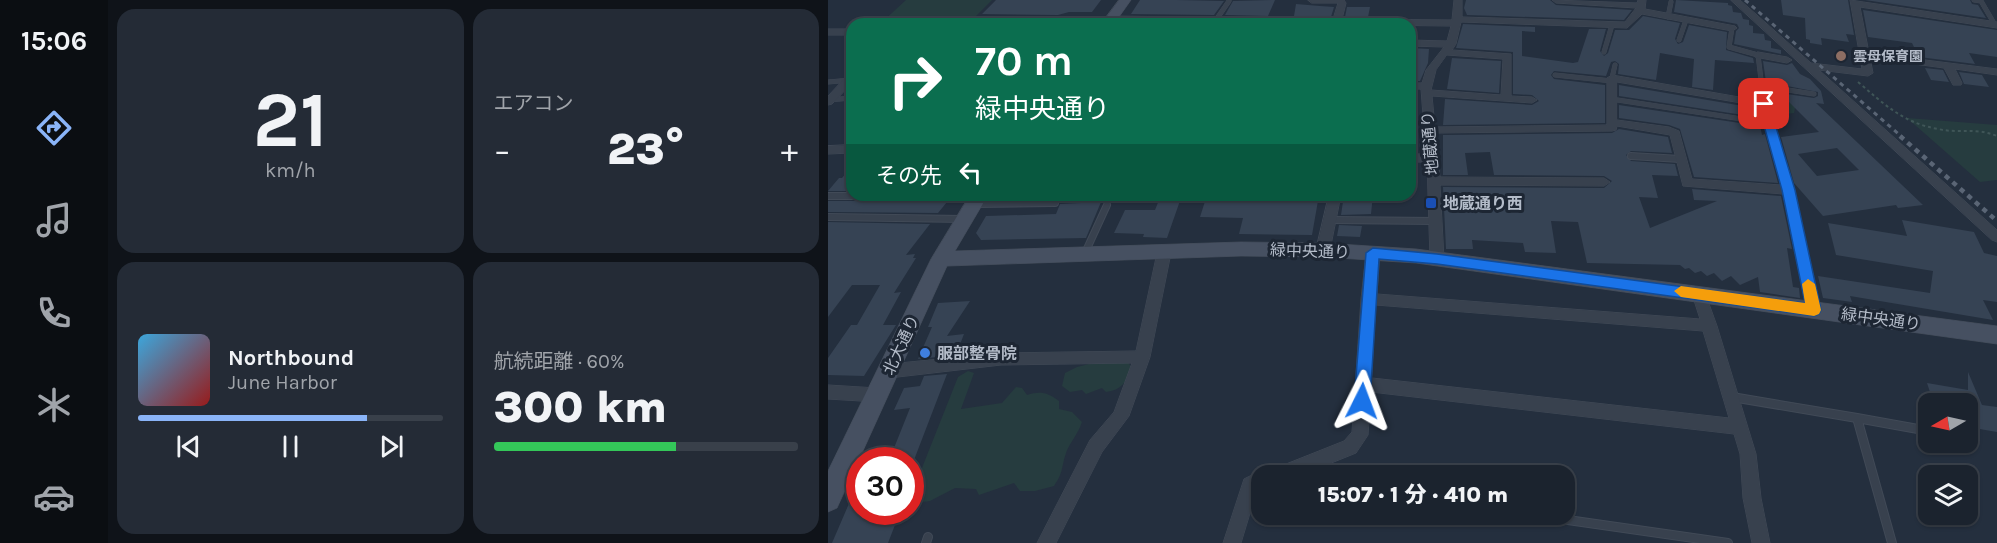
<!DOCTYPE html>
<html lang="ja">
<meta charset="utf-8">
<style>
body{margin:0;font-family:Karla,"Noto Sans JP",sans-serif;background:#242b36;color:#f1f3f6;height:100vh;display:flex;flex-direction:column;font-size:22px;white-space:nowrap}
*{box-sizing:border-box;margin:0}
p{font-size:20px;color:#a0a4aa}
.icon{flex:none;width:33px;height:33px;fill:none;stroke:currentColor;stroke-width:2;stroke-linecap:round;stroke-linejoin:round}
.map{position:relative;flex:1;overflow:hidden}
.sheet{display:flex;flex-direction:column;gap:9px;padding:9px;background:#0f1319;width:720px}
.sheet>*{flex:none}
.banner{position:absolute;left:18px;top:18px;width:570px;height:183px;border-radius:18px;box-shadow:0 2px 4px #0004,0 0 0 2px #39404a;background:#0b6e4f;color:#fff;overflow:hidden}
.needle{width:39px;rotate:261deg}
.fabs{position:absolute;left:1090px;top:393px;display:grid;gap:12px}
.fabs a{display:grid;place-items:center;width:60px;height:60px;border-radius:12px;background:#1b232e;box-shadow:0 2px 4px #0004,0 0 0 2px #39404a;font-size:30px}
.speed{position:absolute;left:18px;top:447px;display:flex;gap:12px;font-size:30px;font-weight:700;text-align:center}
.speed>*{display:grid;place-content:center;width:78px;height:78px;border-radius:50%;background:#1b232e;box-shadow:0 2px 4px #0004,0 0 0 2px #39404a;line-height:1}
.speed .limit{border:9px solid #d22;background:#fff;color:#111}
.pin{position:absolute;display:grid;place-items:center;width:51px;height:51px;color:#fff;margin:-26px;border-radius:12px;box-shadow:0 3px 9px #0006}
.me{position:absolute;width:66px;margin:-33px;rotate:3deg;stroke-linejoin:round;filter:drop-shadow(0 0 4px #0008)}
.turn{display:flex;align-items:center;gap:21px;height:126px;padding:0 30px;font-size:27px}
.turn .icon{width:78px;height:78px;stroke-width:2.5}
.turn b{display:block;font-size:42px;line-height:51px}
.then{display:flex;align-items:center;height:57px;padding:0 30px;background:#0003;gap:12px;font-size:22px}
.big{font-size:45px;font-weight:800;line-height:1.1}
.sheet .tile{flex:1;display:flex;flex-direction:column;justify-content:center;gap:9px;min-width:0;padding:0 21px;border-radius:18px;background:#242b36}
.sheet .dial{align-items:center;gap:0}
.dial b{font-size:78px;line-height:1}
.song{display:flex;align-items:center;gap:18px}
.cover{width:72px;height:72px;border-radius:9px;background:linear-gradient(135deg,hsl(200 70% 55%),hsl(0 70% 35%))}
.played{height:6px;border-radius:3px;background:linear-gradient(90deg,#8ab4f8 75%,#39404a 75%)}
.keys{display:flex;justify-content:space-around;direction:ltr}
.heat{display:flex;justify-content:space-between;align-items:center;font-size:33px;direction:ltr}
.charge{height:9px;border-radius:4px;background:linear-gradient(90deg,#34c759 60%,#39404a 0)}
.sheet .tiles{flex:1;display:grid;gap:9px;grid-template-columns:repeat(2,1fr)}
.trip{position:absolute;left:423px;top:465px;width:324px;height:60px;border-radius:18px;background:#1b232e;box-shadow:0 2px 4px #0004,0 0 0 2px #39404a;font-weight:800;line-height:60px;text-align:center}
main{display:flex;flex:1;min-height:0}
.tabs{display:flex;flex-direction:column;width:108px;justify-content:space-around;align-items:center;background:#0b0e12;color:#a0a4aa}
.tabs .icon{width:42px;height:42px}
.tabs .on{color:#8ab4f8}
.tabs b{font-size:27px;color:#f1f3f6}
.map>svg:first-child{display:block}
.green{fill:#263c3f}
.building{fill:#364354;fill-rule:evenodd}
.lines{fill:none;stroke-linecap:round;stroke-linejoin:round}
.lane-far2-casing{stroke:#414a57;stroke-width:5}
.lane-far1-casing{stroke:#414a57;stroke-width:8}
.lane-casing{stroke:#414a57;stroke-width:10}
.street-casing{stroke:#414a57;stroke-width:1}
.secondary-casing{stroke:#414a57;stroke-width:1}
.path{stroke:#3f5557;stroke-width:2;stroke-dasharray:3 3;stroke-linecap:butt}
.lane-far2{stroke:#38414e;stroke-width:4.5}
.lane-far1{stroke:#38414e;stroke-width:6}
.lane{stroke:#38414e;stroke-width:8}
.street{fill:#38414e;fill-rule:evenodd}
.secondary{fill:#465061;fill-rule:evenodd}
.rail-far1{stroke:#5a6575;stroke-width:3;stroke-dasharray:4.5 4.5;stroke-linecap:butt}
.rail{stroke:#5a6575;stroke-width:4.5;stroke-dasharray:5 5;stroke-linecap:butt}
.route{fill:#1a73e8;stroke:#114b97;stroke-width:1.5}
.slow{fill:#f59e0b}
.education-dot{fill:#8d6e63;stroke:#1d2633;stroke-width:2}
.transit-dot{fill:#1a4fb4;stroke:#1d2633;stroke-width:2}
.shop-dot{fill:#3f7fe0;stroke:#1d2633;stroke-width:2}
.labels{text-anchor:middle;dominant-baseline:central;stroke-width:6;stroke-linejoin:round;paint-order:stroke}
.far-poi-label{font-size:14px;font-weight:bold;fill:#b4bcc9;stroke:#1d2633;text-anchor:start}
.street-label{font-size:16px;fill:#b4bcc9;stroke:#1d2633}
.poi-label{font-size:16px;font-weight:bold;fill:#b4bcc9;stroke:#1d2633;text-anchor:start}
</style>
<main>
<nav class="tabs">
<b>15:06</b>
<svg class="icon on" aria-label="directions" viewBox="0 0 24 24"><path d="M12 3l9 9-9 9-9-9zM9 14v-3h6M13 9l2 2-2 2"/></svg>
<svg class="icon" aria-label="music" viewBox="0 0 24 24"><path d="M9 18V5l10-2v13"/><circle cx="6" cy="18" r="3"/><circle cx="16" cy="16" r="3"/></svg>
<svg class="icon" aria-label="phone" viewBox="0 0 24 24"><path d="M5 4h4l2 5-3 2q2 4 5 5l2-3 5 2v4C11 20 4 13 5 4z"/></svg>
<svg class="icon" aria-label="climate" viewBox="0 0 24 24"><path d="M12 3v18M4 7l16 10M4 17L20 7"/></svg>
<svg class="icon" aria-label="car" viewBox="0 0 24 24"><path d="M5 17H2v-5l4-1 3-4h7l3 4 3 1v5h-3M9 17h6M6 11h13"/><circle cx="7" cy="17" r="2"/><circle cx="17" cy="17" r="2"/></svg>
</nav>
<section class="sheet">
<div class="tiles">
<div class="tile dial"><b>21</b><p>km/h</p></div>
<div class="tile"><p>エアコン</p>
<div class="heat"><a>−</a><b class="big">23°</b><a>+</a></div>
</div>
<div class="tile">
<div class="song"><i class="cover"></i><div><b>Northbound</b><p>June Harbor</p></div></div>
<div class="played"></div>
<div class="keys"><svg class="icon" aria-label="previous" viewBox="0 0 24 24"><path d="M18 5L8 12l10 7zM5 5v14"/></svg><svg class="icon" aria-label="pause" viewBox="0 0 24 24"><path d="M8 5v14M16 5v14"/></svg><svg class="icon" aria-label="next" viewBox="0 0 24 24"><path d="M6 5l10 7-10 7zM19 5v14"/></svg></div>
</div>
<div class="tile"><p>航続距離 · 60%</p><b class="big">300 km</b><div class="charge"></div></div>
</div>
</section>
<div class="map">
<svg width="1169" height="543" viewBox="0 0 1169 543">
<rect width="100%" height="100%" fill="#242f3e"/>
<path class="green" d="M78,0H164L141,23L52,24Z
M937,99L968,103L966,113L941,116Z
M1079,118L1169,125V180L1152,182Z
M273,361L277,364L299,361L304,368C299,382 293,390 278,392L274,388L258,394L254,390L242,392L234,386L237,373L249,367Z
M140,371L146,373L133,409L174,403L188,387L194,388L199,395C212,391 219,392 231,401V409L244,412L254,422C250,434 241,444 238,453C233,468 236,471 226,486L207,491H192L186,483L151,495L148,489L127,488L102,501L87,503L86,488L130,377Z"/>
<path class="building" d="M168,0H273L264,12H241L230,15L154,14Z
M312,0H349L396,1L386,15L303,14Z
M447,0L440,16L397,15L405,1Z
M638,0H722L728,5L804,10L796,20L639,15L636,8Z
M848,0L900,3V5L904,6L905,12L913,13L915,19L921,20V25L925,26V33L936,34L937,40L943,41V48L953,50V54L906,44L908,31L911,28L909,24L846,12Z
M953,0H1020L1026,35L1018,34L1021,42L993,38L994,45L982,43V40L978,39L977,18L955,15Z
M1037,0H1142L1144,4L1150,5L1158,18Z
M468,4L492,6L506,7L503,17L466,16Z
M519,7H542L540,17H517Z
M1035,10L1169,30V57L1141,53L1147,64L1091,57L1084,43L1040,37Z
M815,16L852,23L847,39L850,44L855,42L861,25L899,32L898,50L925,58L926,63L887,60L885,90L864,87L866,59L832,53L828,80L790,74L791,64L787,61L783,62L778,76L726,71L723,75L726,79L777,85V123L615,125L617,99L704,105L711,101L704,95L685,94V52L628,48L635,24L707,27V32L694,31V56L745,63L750,62L761,29H778L772,51L776,56L780,53L787,30H801Z
M582,48L601,49L600,63L592,81H582Z
M624,58L673,61L671,93L619,89Z
M935,61L959,65L964,63L972,74L982,79L993,91L996,104L988,103L1095,205L1070,208L1068,205L995,216L966,183L953,137L991,132L958,99L940,97L939,91L986,98L990,96V92L938,82ZM1009,148L1031,170L989,176L970,154Z
M1097,68L1115,70L1121,82L1103,80Z
M1131,72L1154,75L1161,87L1136,84Z
M791,85L927,108L928,117L791,96Z
M791,105L932,126L934,135L937,134L950,183L866,177L852,129L841,125L791,118Z
M791,129L840,137L844,153L803,151L798,155L803,161L847,164L850,176L824,175L830,198L811,197L822,228L889,201L866,200L864,189L953,196L964,249L959,248L965,287L971,288L972,298L932,292L930,277L912,285L903,276L894,281L886,273L879,276L873,271L867,273L861,268L857,269L852,265L759,263L750,222L723,221L728,253L697,252L695,243L644,240L645,249H618L615,187L776,188L784,181L776,176L666,175L662,152L637,153L640,175H615V135L784,133Z
M24,166V191H0L11,178H14Z
M333,195H354L339,238L315,237L316,234L286,233L297,210H327Z
M379,195H491L484,235L411,234L415,218L372,217Z
M516,195H545L543,214L513,215Z
M0,201H99L119,202L110,213L0,212Z
M273,202L258,238L153,240L148,233L158,216L228,214L232,204Z
M1074,220L1146,232L1156,253L1169,256V302L1155,300L1165,320L1022,296L1024,302L995,298L990,276L1102,293L1105,271L1008,255L1000,223L1079,236Z
M0,222L102,224L78,255L87,254L85,258H88L66,293L73,292L55,325H68L36,376L0,375V358L23,325H29L52,285H24L0,317Z
M511,225L534,226L532,237L509,236Z
M142,301L119,336L136,334L128,355L90,359L104,327H100L110,303Z
M1140,372L1154,405L1169,407V432L1140,427V404H1106L1099,383L1140,390Z
M119,374L86,460H33L37,451L66,448L82,408L66,410L76,388L92,386L96,376Z
M32,478V512H72L60,543H4Z"/>
<g class="lines">
<defs>
<path id="lane-far2" d="M1146,0L1153,1L1167,25
M840,17L843,2
M388,20L401,1
M904,28L901,47L930,55L936,104
M851,40L858,20
M776,52L784,25
M727,75L784,81
M784,78L787,65
M0,82L24,80
M933,86L986,94
M783,99L940,123
M0,100L24,98"/>
<path id="lane-far1" d="M803,156L852,159
M0,196H148
M148,204L227,203
M0,217L135,219
M502,220L608,221
M257,253L279,205"/>
<path id="lane" d="M904,397L1029,418
M698,514L900,543
M98,543L100,537
M1064,543L1029,418L1101,431"/>
<path id="street" d="M480,0H516L518,3L514,19L624,20L626,0H634V17L797,22L808,8L728,3L724,0L809,3L810,0H818L817,9L907,26L909,28L904,31L814,14L799,28L633,22L628,44L624,50L683,54V96L704,97L709,100L704,103L604,96L607,127L779,125V78L784,75L940,102L966,190L993,310L991,314H981L979,310L955,194L855,186L842,135L789,126L788,130L784,131L607,133L612,177L776,178L782,182L776,186L612,185L616,259L609,264L604,262L602,259L599,162H582V154H598L593,89H582V83H594L598,70L616,47L582,46V40L619,41L623,26L284,22L283,24H240L244,21L279,19L283,16L505,19L510,3H484ZM619,55L675,59L673,95L603,90L608,70ZM789,82L931,106L953,185L864,179L851,131L841,127L789,120Z
M903,0H912L983,63L1034,69L1022,0L1169,22V28L1032,7L1041,53L1169,69V75L1127,69L1134,83L1133,85H1125L1116,68L1042,58L1045,73L1040,76L991,70L1169,230V242L1164,240Z
M0,29H24V35H0Z
M930,52L959,57L964,60L959,63L927,57L925,55Z
M20,78L24,80V83L4,104L0,105V96L16,79Z
M24,145V153L0,154V146Z
M501,195H513L502,250L495,255L488,250Z
M336,248L343,253L322,357L301,416L274,452L228,543H209L262,440L286,412L304,363L173,365L61,378L56,376L53,371L56,366L61,364L173,353L308,351L329,253Z
M545,248L552,253L549,294L872,319L864,294L866,290H876L889,326L928,454L933,498L942,543H924L915,498L912,454L906,434L543,392L540,435L528,453L471,476H434V488L429,490L413,543H395L416,479L434,470L441,474L443,470L516,441L524,432L533,299L538,253ZM548,305L875,331L901,418L544,378Z
M0,385L49,388L55,390L57,395L55,400L49,402L0,399Z"/>
<path id="secondary" d="M291,0H303L286,24H273Z
M142,195H160L127,251L413,242L495,243L588,249L1169,326V344L588,263L495,257L413,256L119,266L9,508L0,512V471L103,259Z"/>
</defs>
<use href="#lane-far2" class="lane-far2-casing"/>
<use href="#lane-far1" class="lane-far1-casing"/>
<use href="#lane" class="lane-casing"/>
<use href="#street" class="street-casing"/>
<use href="#secondary" class="secondary-casing"/>
<path class="path" d="M1030,82C1056,104 1075,123 1110,129C1133,134 1146,127 1169,136"/>
<use href="#lane-far2" class="lane-far2"/>
<use href="#lane-far1" class="lane-far1"/>
<use href="#lane" class="lane"/>
<use href="#street" class="street"/>
<use href="#secondary" class="secondary"/>
<path class="rail-far1" d="M917,0L1074,137"/>
<path class="rail" d="M1072,136L1169,221"/>
</g>
<path class="route" d="M936,101L941,104L967,190L993,310L991,314L986,316L609,264L551,259L542,401L540,406L534,408L529,406L526,401L538,253L545,248L609,254L977,303L954,190L930,104Z"/>
<path class="slow" d="M980,279L987,284L993,310L991,314L986,316L853,297L846,291L853,286L977,303L974,284Z"/>
<circle class="education-dot" cx="1013" cy="56" r="6"/>
<rect class="transit-dot" x="597" y="197" width="12" height="12" rx="3"/>
<circle class="shop-dot" cx="97" cy="353" r="6"/>
<g class="labels">
<g class="far-poi-label">
<text x="1025" y="56">雲母保育園</text>
</g>
<g class="street-label">
<text transform="translate(602 143) rotate(-95)">地蔵通り</text>
<text transform="translate(482 251) rotate(2)">緑中央通り</text>
<text transform="translate(1053 319) rotate(8)">緑中央通り</text>
<text transform="translate(73 345) rotate(-65)">北大通り</text>
</g>
<g class="poi-label">
<text x="615" y="203">地蔵通り西</text>
<text x="109" y="353">服部整骨院</text>
</g>
</g>
</svg>
<div class="fabs">
<a><svg class="needle" viewBox="-14 -14 28 28"><path d="M0-13l5 13h-10z" fill="#e53935"/><path d="M0 13l5-13h-10z" fill="#a0a4aa"/></svg></a>
<a><svg class="icon" aria-label="layers" viewBox="0 0 24 24"><path d="M12 4l9 5-9 5-9-5zM3 14l9 5 9-5"/></svg></a>
</div>
<div class="speed"><div class="limit">30</div></div>
<div class="pin" style="left:936px;top:104px;background:#d93025"><svg class="icon" aria-label="arrive" viewBox="0 0 24 24"><path d="M6 21V4h12l-3 4 3 4H6"/></svg></div>
<svg class="me" style="left:534px;top:401px" viewBox="-20 -20 40 40"><path d="M0-17L14 15 0 8-14 15z" fill="#1a73e8" stroke="#fff" stroke-width="4"/></svg>
<div class="trip">15:07 · 1 分 · 410 m</div>
<div class="banner">
<div class="turn"><svg class="icon" aria-label="right" viewBox="0 0 24 24"><path d="M7 20v-9h11M14 6l5 5-5 5"/></svg><div><b>70 m</b>緑中央通り</div></div>
<div class="then">その先<svg class="icon" aria-label="left" viewBox="0 0 24 24"><path d="M17 20v-9H6M10 6l-5 5 5 5"/></svg></div>
</div>
</div>
</main>
